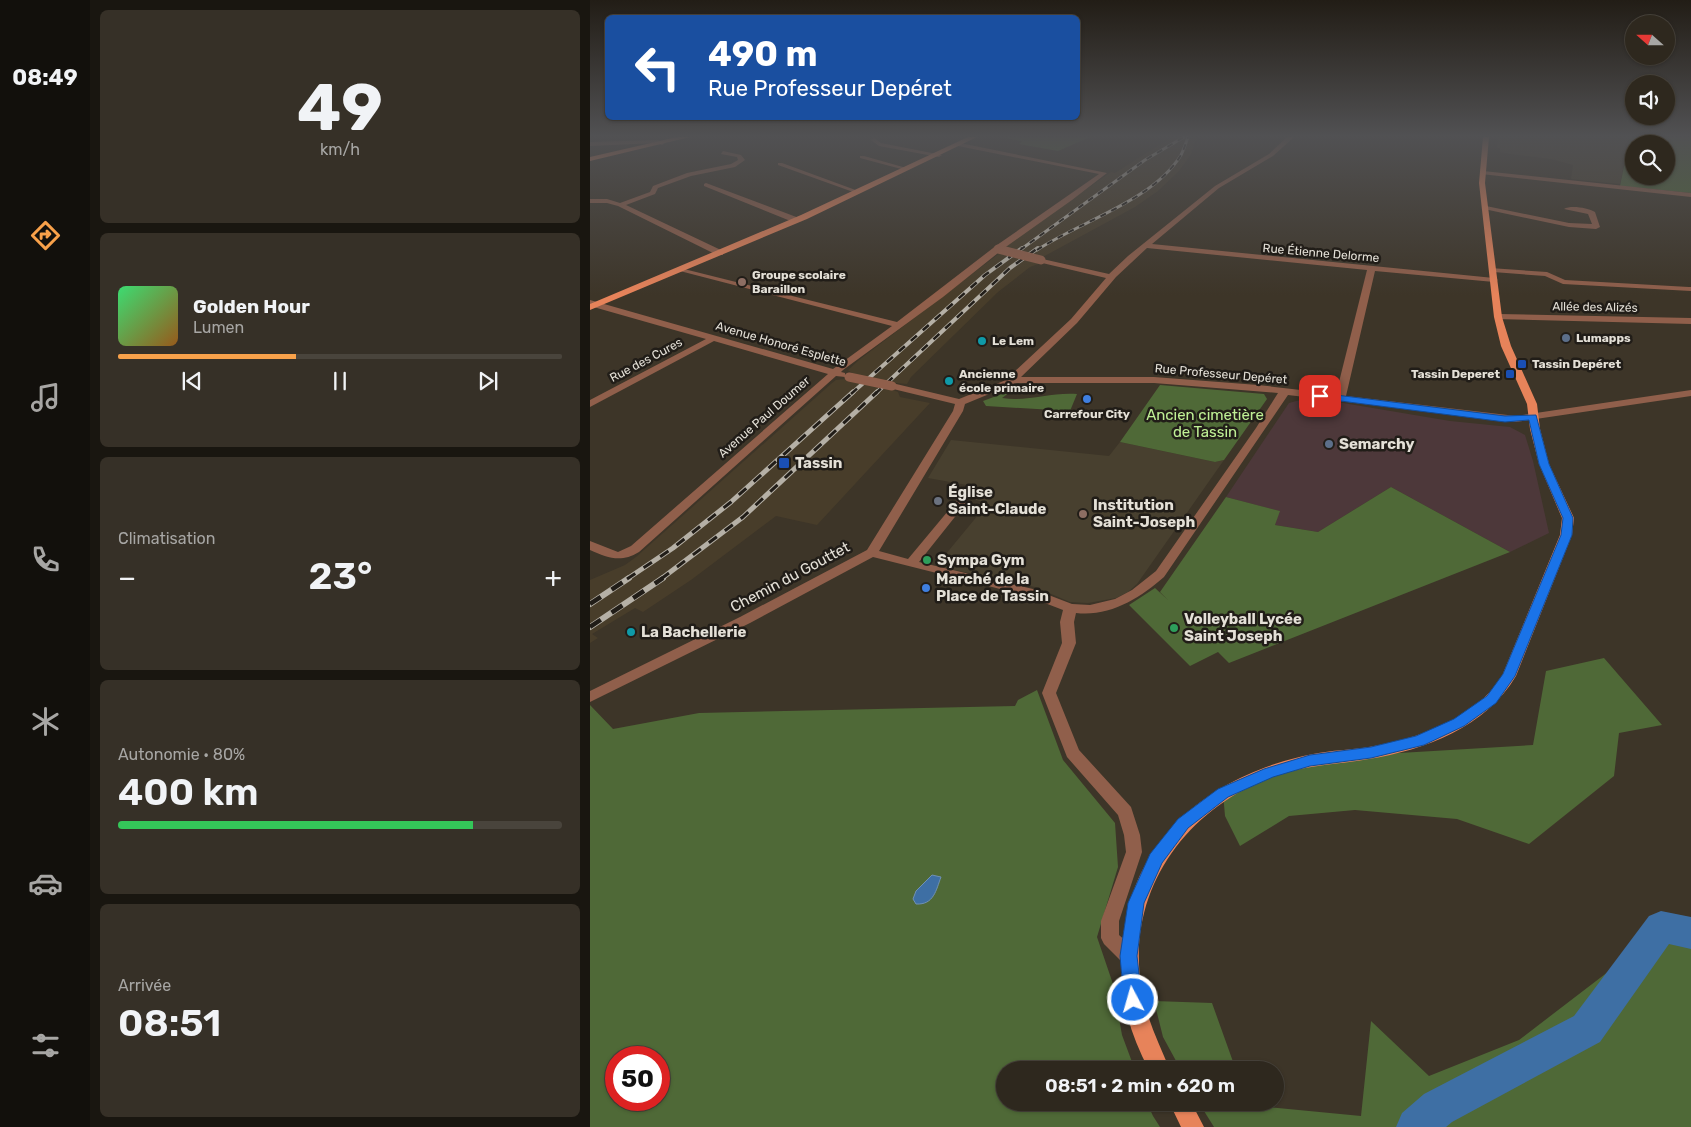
<!DOCTYPE html>
<html lang="fr">
<meta charset="utf-8">
<style>
body{margin:0;font-family:Rubik,sans-serif;background:#363027;color:#f1f3f6;height:100vh;display:flex;flex-direction:column;font-size:19px;white-space:nowrap}
*{box-sizing:border-box;margin:0}
p{font-size:16px;color:#a7a6a4}
.icon{flex:none;width:28px;height:28px;fill:none;stroke:currentColor;stroke-width:2;stroke-linecap:round;stroke-linejoin:round}
.map{position:relative;flex:1;overflow:hidden}
.details{display:flex;flex-direction:column;gap:10px;padding:10px;background:#191610;width:500px}
.details>*{flex:none}
.guide{position:absolute;left:15px;top:15px;width:475px;height:105px;border-radius:8px;box-shadow:0 1px 4px #0004,0 0 0 1px #49443c;background:#1a4fa0;color:#fff;overflow:hidden}
.needle{width:32px;rotate:291deg}
.controls{position:absolute;left:1035px;top:15px;display:grid;gap:10px}
.controls a{display:grid;place-items:center;width:50px;height:50px;border-radius:50%;background:#2e281e;box-shadow:0 1px 4px #0004,0 0 0 1px #49443c;font-size:25px}
.speed{position:absolute;left:15px;top:1046px;display:flex;gap:10px;font-size:25px;font-weight:700;text-align:center}
.speed>*{display:grid;place-content:center;width:65px;height:65px;border-radius:50%;background:#2e281e;box-shadow:0 1px 4px #0004,0 0 0 1px #49443c;line-height:1}
.speed .limit{border:8px solid #d22;background:#fff;color:#111}
.pin{position:absolute;display:grid;place-items:center;width:42px;height:42px;color:#fff;margin:-21px;border-radius:10px;box-shadow:0 2px 8px #0006}
.me{position:absolute;width:55px;margin:-28px;rotate:354deg;stroke-linejoin:round;filter:drop-shadow(0 0 4px #0008)}
.turn{display:flex;align-items:center;gap:18px;height:105px;padding:0 20px;font-size:22px}
.turn .icon{width:65px;height:65px;stroke-width:2.5}
.turn b{display:block;font-size:35px;line-height:42px}
.big{font-size:38px;font-weight:600;line-height:1.1}
.details .tile{flex:1;display:flex;flex-direction:column;justify-content:center;gap:8px;min-width:0;padding:0 18px;border-radius:8px;background:#363027}
.details .dial{align-items:center;gap:0}
.dial b{font-size:65px;line-height:1}
.song{display:flex;align-items:center;gap:15px}
.cover{width:60px;height:60px;border-radius:8px;background:linear-gradient(135deg,hsl(140 70% 55%),hsl(30 70% 35%))}
.played{height:5px;border-radius:2px;background:linear-gradient(90deg,#f8a14a 40%,#49443c 40%)}
.keys{display:flex;justify-content:space-around;direction:ltr}
.heat{display:flex;justify-content:space-between;align-items:center;font-size:28px;direction:ltr}
.charge{height:8px;border-radius:4px;background:linear-gradient(90deg,#34c759 80%,#49443c 0)}
.trip{position:absolute;left:406px;top:1061px;width:288px;height:50px;border-radius:25px;background:#2e281e;box-shadow:0 1px 4px #0004,0 0 0 1px #49443c;font-weight:600;line-height:50px;text-align:center}
main{display:flex;flex:1;min-height:0}
.dock{display:flex;flex-direction:column;width:90px;justify-content:space-around;align-items:center;background:#12100c;color:#a7a6a4}
.dock .icon{width:35px;height:35px}
.dock .current{color:#f8a14a}
.dock b{font-size:22px;color:#f1f3f6}
.map>svg:first-child{display:block}
.commercial{fill:#4d383a}
.built{fill:#483d2a}
.education{fill:#48402f}
.green{fill:#4f6937;fill-rule:evenodd}
.water{fill:#3e6fa4;stroke:#7091b3}
.lines{fill:none;stroke-linecap:round;stroke-linejoin:round}
.river{fill:#3e6fa4;fill-rule:evenodd}
.minor{fill:#905f4b;fill-rule:evenodd}
.major{fill:#e7835a;fill-rule:evenodd}
.rail-far3-casing{stroke:#b5b0a6;stroke-width:3}
.rail-far2-casing{stroke:#b5b0a6;stroke-width:4}
.rail-far1-casing{stroke:#b5b0a6;stroke-width:5}
.rail-casing{stroke:#b5b0a6;stroke-width:6}
.rail-far3{stroke:#211d18;stroke-width:2;stroke-dasharray:6;stroke-linecap:butt}
.rail-far2{stroke:#211d18;stroke-width:2.5;stroke-dasharray:8;stroke-linecap:butt}
.rail-far1{stroke:#211d18;stroke-width:3;stroke-dasharray:10;stroke-linecap:butt}
.rail{stroke:#211d18;stroke-width:4.5;stroke-dasharray:13;stroke-linecap:butt}
.minor-bridge-far1{stroke:#905f4b;stroke-width:7}
.minor-bridge{stroke:#905f4b;stroke-width:9}
.route{fill:#1a73e8;stroke:#114b97}
.education-dot{fill:#8d6e63;stroke:#211d18;stroke-width:2}
.service-dot{fill:#5c6f8a;stroke:#211d18;stroke-width:2}
.culture-dot{fill:#0f9aa8;stroke:#211d18;stroke-width:2}
.transit-dot{fill:#1a4fb4;stroke:#211d18;stroke-width:2}
.shop-dot{fill:#3f7fe0;stroke:#211d18;stroke-width:2}
.worship-dot{fill:#6b7280;stroke:#211d18;stroke-width:2}
.leisure-dot{fill:#2e9e5b;stroke:#211d18;stroke-width:2}
.labels{text-anchor:middle;dominant-baseline:central;stroke-width:5;stroke-linejoin:round;paint-order:stroke}
.far-street-label{font-size:12px;fill:#e4e0d7;stroke:#211d18}
.far-poi-label{font-size:12px;font-weight:bold;fill:#e4e0d7;stroke:#211d18;text-anchor:start}
.park-label{font-size:15px;fill:#bff095;stroke:#211d18}
.poi-label{font-size:15px;font-weight:bold;fill:#e4e0d7;stroke:#211d18;text-anchor:start}
.street-label{font-size:15px;fill:#e4e0d7;stroke:#211d18}
</style>
<main>
<nav class="dock">
<b>08:49</b>
<svg class="icon current" aria-label="directions" viewBox="0 0 24 24"><path d="M12 3l9 9-9 9-9-9zM9 14v-3h6M13 9l2 2-2 2"/></svg>
<svg class="icon" aria-label="music" viewBox="0 0 24 24"><path d="M9 18V5l10-2v13"/><circle cx="6" cy="18" r="3"/><circle cx="16" cy="16" r="3"/></svg>
<svg class="icon" aria-label="phone" viewBox="0 0 24 24"><path d="M5 4h4l2 5-3 2q2 4 5 5l2-3 5 2v4C11 20 4 13 5 4z"/></svg>
<svg class="icon" aria-label="climate" viewBox="0 0 24 24"><path d="M12 3v18M4 7l16 10M4 17L20 7"/></svg>
<svg class="icon" aria-label="car" viewBox="0 0 24 24"><path d="M5 17H2v-5l4-1 3-4h7l3 4 3 1v5h-3M9 17h6M6 11h13"/><circle cx="7" cy="17" r="2"/><circle cx="17" cy="17" r="2"/></svg>
<svg class="icon" aria-label="filters" viewBox="0 0 24 24"><path d="M4 7h16M4 17h16"/><circle cx="9" cy="7" r="2"/><circle cx="15" cy="17" r="2"/></svg>
</nav>
<section class="details">
<div class="tile dial"><b>49</b><p>km/h</p></div>
<div class="tile">
<div class="song"><i class="cover"></i><div><b>Golden Hour</b><p>Lumen</p></div></div>
<div class="played"></div>
<div class="keys"><svg class="icon" aria-label="previous" viewBox="0 0 24 24"><path d="M18 5L8 12l10 7zM5 5v14"/></svg><svg class="icon" aria-label="pause" viewBox="0 0 24 24"><path d="M8 5v14M16 5v14"/></svg><svg class="icon" aria-label="next" viewBox="0 0 24 24"><path d="M6 5l10 7-10 7zM19 5v14"/></svg></div>
</div>
<div class="tile"><p>Climatisation</p>
<div class="heat"><a>−</a><b class="big">23°</b><a>+</a></div>
</div>
<div class="tile"><p>Autonomie · 80%</p><b class="big">400 km</b><div class="charge"></div></div>
<div class="tile"><p>Arrivée</p><b class="big">08:51</b></div>
</section>
<div class="map">
<svg width="1101" height="1127" viewBox="0 0 1101 1127">
<rect width="100%" height="100%" fill="#3d3528"/>
<path class="commercial" d="M714,399L753,403L860,421L920,427L935,435L943,461L959,533L920,552L801,487L728,532L685,525L689,511L636,497L699,403Z"/>
<path class="built" d="M582,137H607L600,156L589,171L568,191L545,207L451,258V263L440,267L408,292L321,377L317,384L306,383L299,388L308,392L310,397L340,403L227,525L186,516L101,580L53,612L45,608L2,634L8,638L0,643V580L35,565L46,557L242,383L246,380L256,379L262,373L258,370L269,360L411,252L423,240L521,172L525,173Z"/>
<path class="education" d="M908,137H1040L1030,184L981,179L983,165L961,159L913,153L910,152V148H907Z
M361,440L519,456L530,442L625,462L634,460L547,584L538,592L526,598L498,603L480,602L445,587L346,566L398,503L378,498L388,487L338,478Z"/>
<path class="green" d="M410,137H500L468,151L429,144L432,141Z
M1040,137H1101V193L1030,186ZM1044,144H1076V176H1044Z
M570,385L674,394L677,399L634,460L625,462L530,442Z
M417,392H420L412,398C438,402 461,392 487,394L480,411L396,406L393,401Z
M801,487L920,552L639,663L628,652L600,666L539,605L565,588L578,600L570,592L636,497L690,511L685,525L728,532Z
M1014,658L1072,725L1029,733L1024,776L939,844L867,819L765,810L699,816L650,846L635,816L633,793L742,757L943,745L956,671Z
M447,690L473,760L525,823L528,867L507,937L523,984L532,1035L545,1070H415V1102L557,1103L563,1116L570,1127H0V705L23,729L109,713L425,706L428,700ZM26,1058H69V1100H26Z
M1070,929L1101,943V1127H624L609,1103H657L658,1105L771,1116L781,1021L839,1076L929,1040L1040,955Z
M564,1001L622,1003L646,1070H591L573,1037Z"/>
<path class="water" d="M342,875L351,877C346,890 344,905 326,904L323,899L326,891Z"/>
<g class="lines">
<path class="river" d="M1071,911L1101,917V949L1079,944L1010,1042L862,1122L856,1127H806L812,1113L834,1094L984,1016L1059,916Z"/>
<path class="minor" d="M697,137H704L683,156L629,188L562,244L904,278L908,280L904,282L785,271L756,396L926,416L1101,390V396L926,422L698,395L574,577C550,598 520,617 486,613L484,622L486,643L466,693L489,750L541,807L550,835L552,852L529,921V935L546,950L548,956L546,962L539,965L532,962L514,944L511,938V921L536,852L534,835L528,815L477,757L452,693L472,643L470,622L473,610L434,595L283,557L160,623L0,702V691L150,617L277,550L363,411L365,404L299,388V384L302,383L369,399L421,378L424,372L481,319L516,278L448,262V258L519,274L538,256L625,186L679,154ZM557,248L777,270L746,394L668,385L564,377H431L487,323L526,277ZM426,383H564L688,393L666,428L566,571L542,590L525,599L500,605L482,604L443,589L329,562L376,503L378,501L376,499H368L318,559L289,551L373,411L375,404Z
M284,138L291,143L352,155L349,157L289,146L281,140Z
M68,140L75,143L72,145L66,143L0,146V142Z
M370,143L517,173L482,200L413,249L353,297L253,370L251,372L255,373V377L246,376L49,552C31,563 18,558 0,550V541L28,552L41,546L238,374L124,341L0,407V400L116,339L0,306V300L243,369L302,326L86,270L90,268L307,322L407,245L509,174L368,146Z
M133,151L151,155L155,160L145,167L101,176L68,188L65,194L36,205L133,251V255H127L28,206L17,203H0V199H17L30,203L60,192L63,186L97,173L141,164L148,160L147,157L131,154Z
M270,156H274L320,169L315,170L270,158Z
M188,163H192L271,192L266,193L188,165Z
M893,171L1101,193V197L891,174L890,173Z
M116,183L209,218L210,220L203,222L114,186V184Z
M896,206L979,223L1002,224L998,214L974,209C981,205 998,208 1005,212L1010,227L1006,229L979,227L894,209L892,208Z
M900,268L957,272L975,280L1099,287H1101V291L973,284L955,276L903,272H900Z
M908,314L1101,318V324L905,319V315Z"/>
<path class="major" d="M87,137H100L0,161V157Z
M378,137H387L217,219L0,310V304L211,215Z
M893,137H899L895,183L912,317L921,346L947,404L950,429L959,464L984,518L982,535L926,676C896,727 835,750 779,759C751,764 722,765 694,773C601,802 536,886 551,985C555,1016 568,1041 580,1070H559C531,1017 524,968 538,910C560,821 637,771 723,754C742,750 761,750 779,747C827,739 886,719 912,676L970,535L972,518L949,464L940,429L937,404L911,346L904,317L889,183Z
M579,1102H601L614,1127H591Z"/>
<defs>
<path id="rail-far3" d="M430,250L555,160L594,137
M447,250C491,221 563,201 591,155C594,149 596,143 598,137"/>
<path id="rail-far2" d="M261,394L395,275L432,248
M285,394L420,268L448,248"/>
<path id="rail-far1" d="M37,579L83,548L141,502L263,392
M71,579L153,517L287,392"/>
<path id="rail" d="M0,604L39,578
M0,627L73,578"/>
</defs>
<use href="#rail-far3" class="rail-far3-casing"/>
<use href="#rail-far2" class="rail-far2-casing"/>
<use href="#rail-far1" class="rail-far1-casing"/>
<use href="#rail" class="rail-casing"/>
<use href="#rail-far3" class="rail-far3"/>
<use href="#rail-far2" class="rail-far2"/>
<use href="#rail-far1" class="rail-far1"/>
<use href="#rail" class="rail"/>
<path class="minor-bridge-far1" d="M408,249L410,250"/>
<path class="minor-bridge" d="M408,249L451,260
M259,377L302,386"/>
</g>
<linearGradient id="sky" x2="0" y2="1"><stop stop-color="#221d16"/><stop offset="0.46" stop-color="#515153"/><stop offset="1" stop-color="#515153" stop-opacity="0"/></linearGradient>
<rect width="1101" height="295" fill="url(#sky)"/>
<path class="route" d="M730,393L915,416L946,415L959,464L983,518L982,535L925,676L906,703L874,726L834,745L781,758L720,766L683,777L638,797L598,828L572,863L554,903L547,956L552,1000L549,1006L543,1009L537,1006L534,1000L530,956L538,903L560,854L588,819L628,789L674,769L720,755L781,747L826,736L864,719L897,696L913,674L971,535L973,518L949,464L939,420L915,422L727,398V394Z"/>
<g class="education-dot">
<circle cx="152" cy="282" r="5"/>
<circle cx="493" cy="514" r="5"/>
</g>
<g class="service-dot">
<circle cx="976" cy="338" r="5"/>
<circle cx="739" cy="444" r="5"/>
</g>
<g class="culture-dot">
<circle cx="392" cy="341" r="5"/>
<circle cx="359" cy="381" r="5"/>
<circle cx="41" cy="632" r="5"/>
</g>
<g class="transit-dot">
<rect x="927" y="359" width="10" height="10" rx="2.5"/>
<rect x="915" y="369" width="10" height="10" rx="2.5"/>
<rect x="188" y="457" width="12" height="12" rx="2.5"/>
</g>
<g class="shop-dot">
<circle cx="497" cy="399" r="5"/>
<circle cx="336" cy="588" r="5"/>
</g>
<circle class="worship-dot" cx="348" cy="501" r="5"/>
<g class="leisure-dot">
<circle cx="337" cy="560" r="5"/>
<circle cx="584" cy="628" r="5"/>
</g>
<g class="labels">
<g class="far-street-label">
<text transform="translate(731 253) rotate(5)">Rue Étienne Delorme</text>
<text transform="translate(1005 307) rotate(1)">Allée des Alizés</text>
<text transform="translate(191 344) rotate(16)">Avenue Honoré Esplette</text>
<text transform="translate(56 360) rotate(-28)">Rue des Cures</text>
<text transform="translate(631 374) rotate(5)">Rue Professeur Depéret</text>
<text transform="translate(174 417) rotate(-41)">Avenue Paul Doumer</text>
</g>
<g class="far-poi-label">
<text x="162" y="275">Groupe scolaire<tspan x="162" dy="14">Baraillon</tspan></text>
<text x="986" y="338">Lumapps</text>
<text x="402" y="341">Le Lem</text>
<text x="942" y="364">Tassin Depéret</text>
<text x="369" y="374">Ancienne<tspan x="369" dy="14">école primaire</tspan></text>
<text x="910" y="374" text-anchor="end">Tassin Deperet</text>
<text x="497" y="414" text-anchor="middle">Carrefour City</text>
</g>
<g class="park-label">
<text x="615" y="415">Ancien cimetière<tspan x="615" dy="17">de Tassin</tspan></text>
</g>
<g class="poi-label">
<text x="749" y="444">Semarchy</text>
<text x="205" y="463">Tassin</text>
<text x="358" y="492">Église<tspan x="358" dy="17">Saint-Claude</tspan></text>
<text x="503" y="505">Institution<tspan x="503" dy="17">Saint-Joseph</tspan></text>
<text x="347" y="560">Sympa Gym</text>
<text x="346" y="579">Marché de la<tspan x="346" dy="17">Place de Tassin</tspan></text>
<text x="594" y="619">Volleyball Lycée<tspan x="594" dy="17">Saint Joseph</tspan></text>
<text x="51" y="632">La Bachellerie</text>
</g>
<g class="street-label">
<text transform="translate(200 577) rotate(-28)">Chemin du Gouttet</text>
</g>
</g>
</svg>
<div class="controls">
<a><svg class="needle" viewBox="-14 -14 28 28"><path d="M0-13l5 13h-10z" fill="#e53935"/><path d="M0 13l5-13h-10z" fill="#a7a6a4"/></svg></a>
<a><svg class="icon" aria-label="sound" viewBox="0 0 24 24"><path d="M4 9h4l5-4v14l-5-4H4zM17 9q2 3 0 6"/></svg></a>
<a><svg class="icon" aria-label="search" viewBox="0 0 24 24"><circle cx="10" cy="10" r="6"/><path d="M15 15l6 6"/></svg></a>
</div>
<div class="speed"><div class="limit">50</div></div>
<div class="pin" style="left:730px;top:396px;background:#d93025"><svg class="icon" aria-label="arrive" viewBox="0 0 24 24"><path d="M6 21V4h12l-3 4 3 4H6"/></svg></div>
<svg class="me" style="left:543px;top:1000px" viewBox="-20 -20 40 40"><circle r="17" fill="#1a73e8" stroke="#fff" stroke-width="3"/><path d="M0-11L8 9 0 5-8 9z" fill="#fff"/></svg>
<div class="trip">08:51 · 2 min · 620 m</div>
<div class="guide">
<div class="turn"><svg class="icon" aria-label="left" viewBox="0 0 24 24"><path d="M17 20v-9H6M10 6l-5 5 5 5"/></svg><div><b>490 m</b>Rue Professeur Depéret</div></div>
</div>
</div>
</main>
